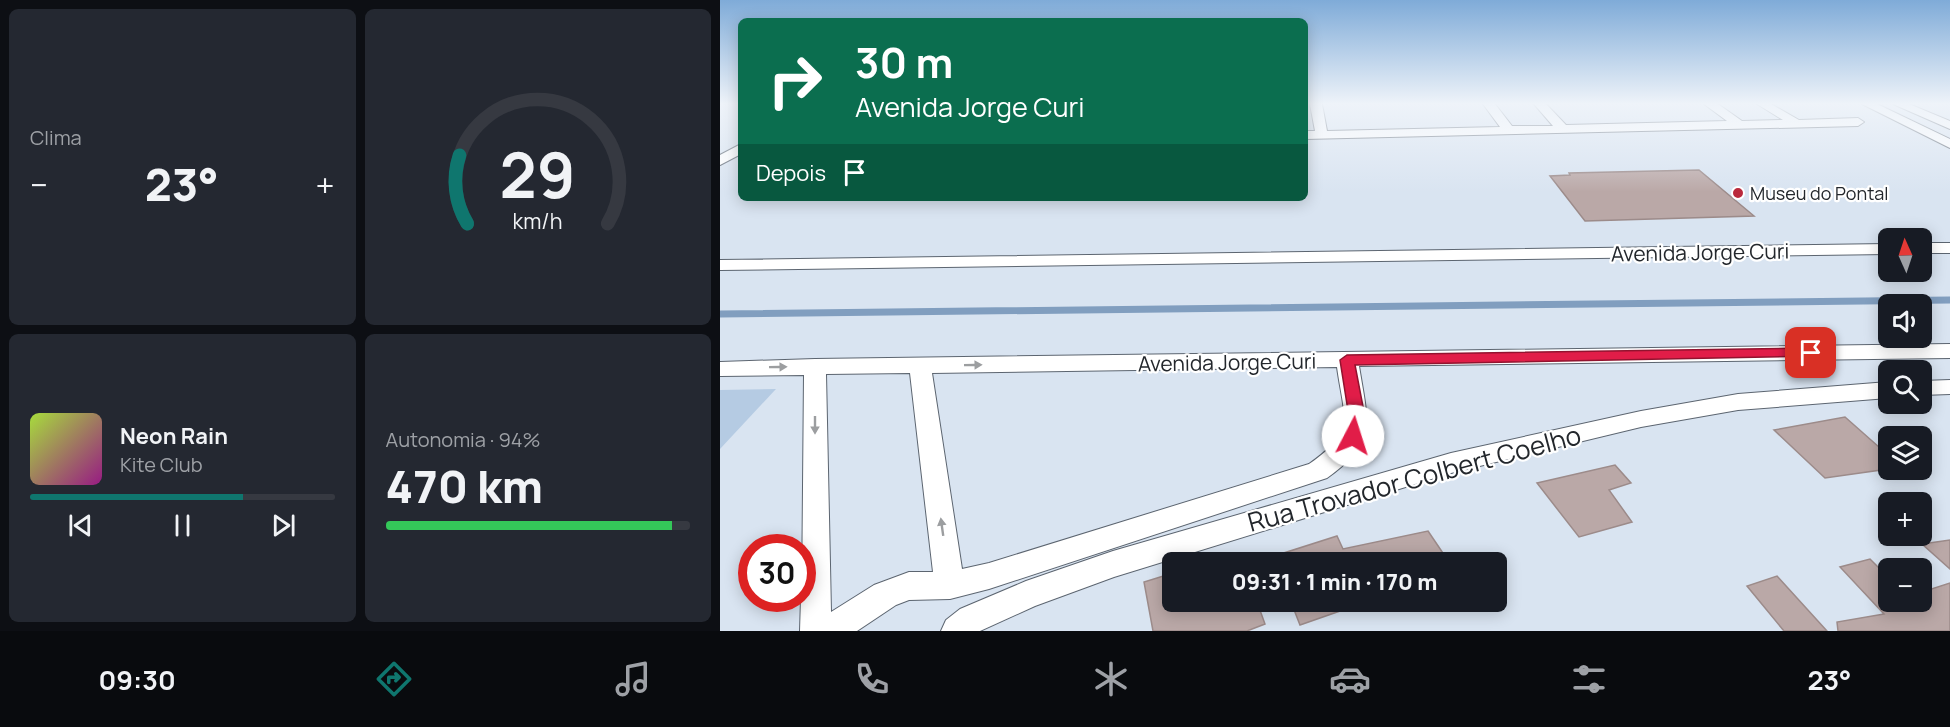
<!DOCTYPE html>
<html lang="pt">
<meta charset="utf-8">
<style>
body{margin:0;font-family:Manrope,sans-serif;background:#242831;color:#f1f3f6;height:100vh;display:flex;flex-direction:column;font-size:22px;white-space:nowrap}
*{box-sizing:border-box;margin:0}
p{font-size:20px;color:#9ea1a6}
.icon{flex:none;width:33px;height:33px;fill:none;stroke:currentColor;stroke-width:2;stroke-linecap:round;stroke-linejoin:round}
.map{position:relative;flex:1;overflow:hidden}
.panel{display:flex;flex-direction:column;gap:9px;padding:9px;background:#0d0f14;width:720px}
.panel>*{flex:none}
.guide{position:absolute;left:18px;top:18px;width:570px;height:183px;border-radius:9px;box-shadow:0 3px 15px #0003;background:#0b6e4f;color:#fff;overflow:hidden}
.needle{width:39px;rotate:357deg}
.fabs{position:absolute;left:1158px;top:228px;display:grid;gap:12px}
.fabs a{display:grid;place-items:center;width:54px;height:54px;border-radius:9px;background:#171b24;box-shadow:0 3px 15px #0003;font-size:30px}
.speed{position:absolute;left:18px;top:534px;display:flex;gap:12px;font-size:30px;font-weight:700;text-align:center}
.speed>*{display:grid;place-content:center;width:78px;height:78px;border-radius:50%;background:#171b24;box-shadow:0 3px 15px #0003;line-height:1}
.speed .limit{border:9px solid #d22;background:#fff;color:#111}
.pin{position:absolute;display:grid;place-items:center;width:51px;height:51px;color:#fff;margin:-26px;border-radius:12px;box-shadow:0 3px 9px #0006}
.me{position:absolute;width:66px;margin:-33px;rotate:5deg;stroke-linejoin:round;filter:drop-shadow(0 0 4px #0008)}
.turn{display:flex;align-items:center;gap:21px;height:126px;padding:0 18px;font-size:27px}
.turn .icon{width:78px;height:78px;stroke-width:2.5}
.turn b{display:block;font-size:42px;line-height:51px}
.then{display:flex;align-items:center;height:57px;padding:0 18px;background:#0003;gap:12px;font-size:22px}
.big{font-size:45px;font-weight:800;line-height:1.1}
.panel .widget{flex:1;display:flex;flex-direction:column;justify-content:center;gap:9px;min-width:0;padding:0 21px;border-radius:9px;background:#242831}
.panel .dial{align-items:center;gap:0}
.dial svg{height:156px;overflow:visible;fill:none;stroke:#363941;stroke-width:7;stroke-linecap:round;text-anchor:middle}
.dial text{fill:#f1f3f6;stroke:none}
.song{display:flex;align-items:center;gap:18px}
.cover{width:72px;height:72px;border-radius:9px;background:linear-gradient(135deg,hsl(80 70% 55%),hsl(310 70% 35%))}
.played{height:6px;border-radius:3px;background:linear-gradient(90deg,#0f766e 70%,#363941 70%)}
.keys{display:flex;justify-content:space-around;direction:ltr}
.heat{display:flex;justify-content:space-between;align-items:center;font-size:33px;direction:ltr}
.charge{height:9px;border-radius:4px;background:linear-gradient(90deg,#34c759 94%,#363941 0)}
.panel .tiles{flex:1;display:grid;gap:9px;grid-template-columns:repeat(2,1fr)}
.trip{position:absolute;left:442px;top:552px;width:345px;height:60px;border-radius:9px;background:#171b24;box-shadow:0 3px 15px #0003;font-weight:800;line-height:60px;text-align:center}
.tabs{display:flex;height:96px;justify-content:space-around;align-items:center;background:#090b0e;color:#9ea1a6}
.tabs .icon{width:42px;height:42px}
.tabs .on{color:#0f766e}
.tabs b{font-size:27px;color:#f1f3f6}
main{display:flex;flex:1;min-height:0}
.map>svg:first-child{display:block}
.green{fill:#b5cbe3}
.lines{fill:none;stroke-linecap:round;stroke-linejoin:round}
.stream-far1{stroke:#819ebf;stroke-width:5}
.stream{stroke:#819ebf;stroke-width:7}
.building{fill:#baa8a7;stroke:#9c8b8a;stroke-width:1.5}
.minor-casing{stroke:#5c6570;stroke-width:2}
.minor{fill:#fff;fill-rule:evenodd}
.oneway{fill:#9c9ea0}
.route{fill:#e11d48;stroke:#92132f;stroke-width:1.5}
.poi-dot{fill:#ba293c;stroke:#fff;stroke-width:2}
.labels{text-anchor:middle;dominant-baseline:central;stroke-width:4.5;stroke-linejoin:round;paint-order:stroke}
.far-poi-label{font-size:18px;fill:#23272c;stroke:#fff;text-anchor:start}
.street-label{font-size:21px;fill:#23272c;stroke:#fff}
.near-street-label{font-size:26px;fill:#23272c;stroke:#fff}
</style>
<main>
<section class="panel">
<div class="tiles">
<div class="widget"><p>Clima</p>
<div class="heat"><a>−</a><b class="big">23°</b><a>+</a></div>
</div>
<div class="widget dial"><svg viewBox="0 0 100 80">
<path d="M14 69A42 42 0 1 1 86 69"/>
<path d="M14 69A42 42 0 0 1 10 34" stroke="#0f766e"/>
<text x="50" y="56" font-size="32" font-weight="700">29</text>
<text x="50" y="72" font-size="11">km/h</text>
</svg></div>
<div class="widget">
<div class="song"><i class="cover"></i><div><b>Neon Rain</b><p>Kite Club</p></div></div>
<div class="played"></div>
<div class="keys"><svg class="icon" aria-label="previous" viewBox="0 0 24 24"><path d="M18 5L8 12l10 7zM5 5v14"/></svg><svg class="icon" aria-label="pause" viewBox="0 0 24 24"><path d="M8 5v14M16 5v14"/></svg><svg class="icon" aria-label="next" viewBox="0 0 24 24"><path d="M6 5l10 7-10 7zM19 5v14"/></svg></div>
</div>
<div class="widget"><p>Autonomia · 94%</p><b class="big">470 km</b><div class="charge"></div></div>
</div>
</section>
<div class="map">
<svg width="1230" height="631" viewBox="0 0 1230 631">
<rect width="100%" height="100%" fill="#d9e4f1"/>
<path class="green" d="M56,389L0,449V390Z"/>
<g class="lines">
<path class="stream-far1" d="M1134,301L1230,300"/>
<path class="stream" d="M0,314L1230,300"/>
</g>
<path class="building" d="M979,170L1034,216L865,221L830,176L850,175L849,173Z
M1125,417L1168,455V469L1105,478L1054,430Z
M895,465L911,483L889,490L912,522L859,537L817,483Z
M708,531L729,562H545V559L617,536L623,549Z
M1230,540V569L1202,544Z
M1150,559L1168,577V602H1202V592L1230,583V631H1118L1117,622L1164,614L1120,567Z
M453,573V602H537L545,624L527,631H433L424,582Z
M1057,576L1107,631H1064L1027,586Z
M571,602H639L640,604L580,625Z"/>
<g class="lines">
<defs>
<path id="minor" d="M590,104H602L607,131L780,127L763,104H775L792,126H833L814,104H826L846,125L1007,121L984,104H998L1022,121L1063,120L1037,104H1051L1079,120L1138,118L1144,122L1138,126L585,139V131H595Z
M1142,104H1157L1230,139V148Z
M1173,104H1189L1230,121V129Z
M21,144V154L0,165V155Z
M1202,243H1230V253H1202Z
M1168,244V254L0,270V260Z
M1230,344V358L639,366C648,422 658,441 607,478L269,589L230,599L189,600L176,605L137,631H80L81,598H82L84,375L0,376V362L95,359ZM617,367C624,418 637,431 589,464L269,563L242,569L212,373ZM190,373L213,572H189L154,585L111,612L106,374Z
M1230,380V394L1202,395V381Z
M1168,382V398L1018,410L921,427L731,473L394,577L315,606L260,631H221L226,620L240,609L306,581L393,551L731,453L921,411L1018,394Z"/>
</defs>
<use href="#minor" class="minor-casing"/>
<use href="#minor" class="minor"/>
</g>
<defs><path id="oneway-solid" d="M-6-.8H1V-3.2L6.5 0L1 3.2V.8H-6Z" transform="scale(1.5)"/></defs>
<g class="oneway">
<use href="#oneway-solid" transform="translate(253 365) rotate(-1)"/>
<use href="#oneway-solid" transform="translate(58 367) rotate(-1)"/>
<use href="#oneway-solid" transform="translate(95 425) rotate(90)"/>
<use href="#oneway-solid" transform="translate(222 527) rotate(-98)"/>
</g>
<linearGradient id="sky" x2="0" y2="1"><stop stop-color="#7fabd8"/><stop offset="0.54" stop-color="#eef3f9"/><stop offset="1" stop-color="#eef3f9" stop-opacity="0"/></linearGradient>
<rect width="1230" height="192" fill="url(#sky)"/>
<path class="route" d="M1091,348L1098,353L1096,356L635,365L645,417L639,441L633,443L627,441L625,436L629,417L620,360L627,355Z"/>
<circle class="poi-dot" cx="1018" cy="193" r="6"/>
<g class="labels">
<g class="far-poi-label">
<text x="1030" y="193">Museu do Pontal</text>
</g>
<g class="street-label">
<text transform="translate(980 252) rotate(-1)">Avenida Jorge Curi</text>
<text transform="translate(507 362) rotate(-1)">Avenida Jorge Curi</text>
</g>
<g class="near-street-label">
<text transform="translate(694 478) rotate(-15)">Rua Trovador Colbert Coelho</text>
</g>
</g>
</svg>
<div class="fabs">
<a><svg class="needle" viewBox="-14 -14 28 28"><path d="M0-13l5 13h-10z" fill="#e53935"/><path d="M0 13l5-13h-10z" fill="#9ea1a6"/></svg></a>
<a><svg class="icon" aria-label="sound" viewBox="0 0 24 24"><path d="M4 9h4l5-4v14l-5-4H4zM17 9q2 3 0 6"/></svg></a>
<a><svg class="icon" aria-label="search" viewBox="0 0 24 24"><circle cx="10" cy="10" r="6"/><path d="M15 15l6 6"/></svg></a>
<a><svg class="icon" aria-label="layers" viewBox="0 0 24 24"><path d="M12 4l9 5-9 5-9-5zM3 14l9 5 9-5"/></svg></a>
<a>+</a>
<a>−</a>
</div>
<div class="speed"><div class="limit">30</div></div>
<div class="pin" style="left:1091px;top:353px;background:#d93025"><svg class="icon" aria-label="arrive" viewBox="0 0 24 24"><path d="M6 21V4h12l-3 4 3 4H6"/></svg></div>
<svg class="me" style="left:633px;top:436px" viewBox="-20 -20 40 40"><circle r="19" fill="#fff"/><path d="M0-13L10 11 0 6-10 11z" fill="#e11d48"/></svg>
<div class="trip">09:31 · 1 min · 170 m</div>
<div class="guide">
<div class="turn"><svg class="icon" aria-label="right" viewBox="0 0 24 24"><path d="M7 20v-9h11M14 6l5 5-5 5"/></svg><div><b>30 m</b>Avenida Jorge Curi</div></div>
<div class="then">Depois<svg class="icon" aria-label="arrive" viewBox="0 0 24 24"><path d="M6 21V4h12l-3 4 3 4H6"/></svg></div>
</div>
</div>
</main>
<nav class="tabs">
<b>09:30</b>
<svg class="icon on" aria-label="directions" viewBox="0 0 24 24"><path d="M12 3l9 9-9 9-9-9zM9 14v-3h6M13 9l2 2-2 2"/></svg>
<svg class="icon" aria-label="music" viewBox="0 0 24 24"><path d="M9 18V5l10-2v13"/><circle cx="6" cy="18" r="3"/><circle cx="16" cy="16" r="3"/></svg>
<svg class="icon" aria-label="phone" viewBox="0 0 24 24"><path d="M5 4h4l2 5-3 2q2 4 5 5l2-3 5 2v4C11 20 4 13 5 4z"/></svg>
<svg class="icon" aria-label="climate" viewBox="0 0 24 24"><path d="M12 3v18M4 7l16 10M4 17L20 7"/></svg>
<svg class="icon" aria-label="car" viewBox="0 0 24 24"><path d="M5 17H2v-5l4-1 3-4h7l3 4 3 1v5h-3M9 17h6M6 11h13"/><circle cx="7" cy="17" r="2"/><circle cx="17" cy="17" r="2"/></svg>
<svg class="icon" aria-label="filters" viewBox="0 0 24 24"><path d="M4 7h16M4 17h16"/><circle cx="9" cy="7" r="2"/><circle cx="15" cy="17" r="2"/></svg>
<b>23°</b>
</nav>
